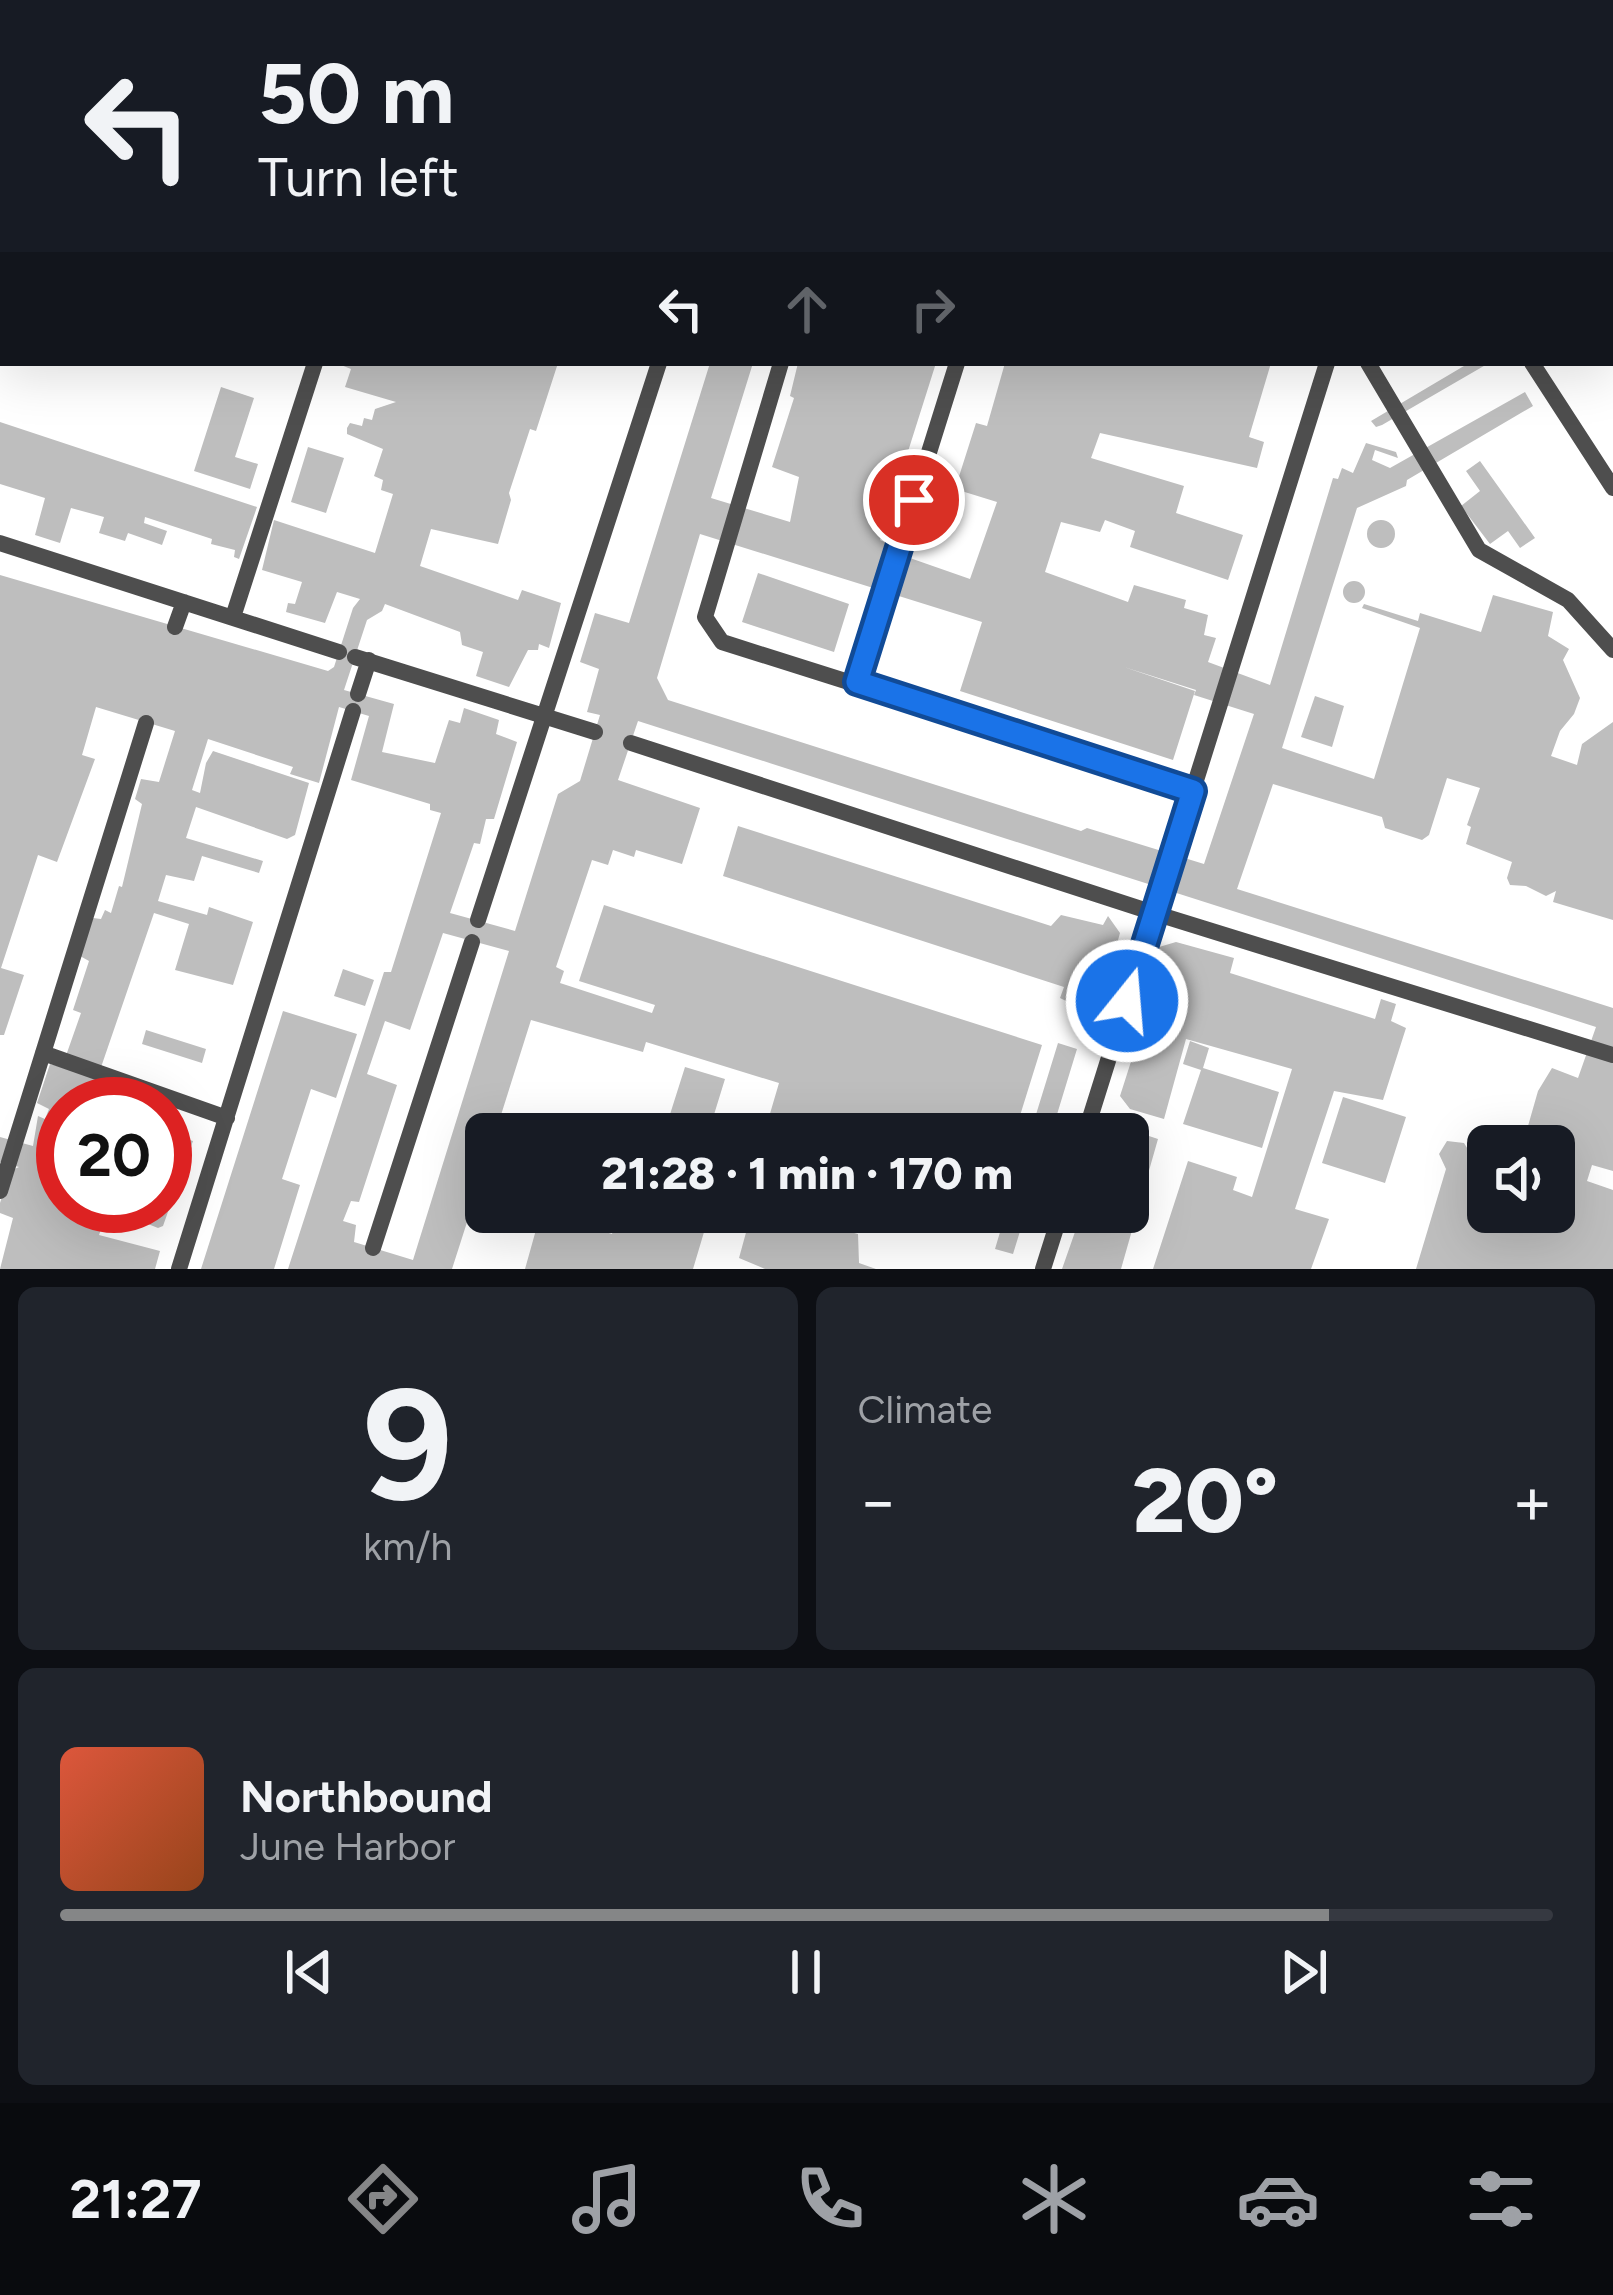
<!DOCTYPE html>
<meta charset="utf-8">
<style>
body{margin:0;font-family:Figtree,sans-serif;background:#20242c;color:#f1f3f6;height:100vh;display:flex;flex-direction:column;font-size:45px;white-space:nowrap}
*{box-sizing:border-box;margin:0}
p{font-size:39px;color:#9ea1a6}
.icon{flex:none;width:66px;height:66px;fill:none;stroke:currentColor;stroke-width:2;stroke-linecap:round;stroke-linejoin:round}
.map{position:relative;height:1269px;overflow:hidden}
.panel{display:flex;flex-direction:column;gap:18px;padding:18px;background:#0d0f14;flex:1}
.panel>*{flex:none}
.banner{position:absolute;left:0px;top:0px;width:1614px;height:366px;box-shadow:0 12px 48px #0002;background:#171b24;color:#f1f3f6;overflow:hidden}
.controls{position:absolute;left:1467px;top:1125px;display:grid;gap:24px}
.controls a{display:grid;place-items:center;width:108px;height:108px;border-radius:18px;background:#171b24;box-shadow:0 12px 48px #0002;font-size:60px}
.speed{position:absolute;left:36px;top:1077px;display:flex;gap:24px;font-size:60px;font-weight:700;text-align:center}
.speed>*{display:grid;place-content:center;width:156px;height:156px;border-radius:50%;background:#171b24;box-shadow:0 12px 48px #0002;line-height:1}
.speed .limit{border:18px solid #d22;background:#fff;color:#111}
.pin{position:absolute;display:grid;place-items:center;width:102px;height:102px;color:#fff;margin:-51px;border:6px solid #fff;border-radius:50%;box-shadow:0 3px 12px #0007}
.me{position:absolute;width:132px;margin:-66px;rotate:17deg;stroke-linejoin:round;filter:drop-shadow(0 0 9px #0008)}
.turn{display:flex;align-items:center;gap:42px;height:252px;padding:0 60px;font-size:54px}
.turn .icon{width:156px;height:156px;stroke-width:2.5}
.turn b{display:block;font-size:84px;line-height:102px}
.lanes{display:flex;align-items:center;height:114px;padding:0 60px;background:#0003;justify-content:center;gap:60px;direction:ltr}
.lanes .off{opacity:.35}
.big{font-size:90px;font-weight:800;line-height:1.1}
.panel .widget{flex:1;display:flex;flex-direction:column;justify-content:center;gap:18px;min-width:0;padding:0 42px;border-radius:18px;background:#20242c}
.panel .dial{align-items:center;gap:0}
.dial b{font-size:156px;line-height:1}
.song{display:flex;align-items:center;gap:36px}
.cover{width:144px;height:144px;border-radius:18px;background:linear-gradient(135deg,hsl(10 70% 55%),hsl(20 70% 35%))}
.played{height:12px;border-radius:6px;background:linear-gradient(90deg,#858687 85%,#363941 85%)}
.keys{display:flex;justify-content:space-around;direction:ltr}
.heat{display:flex;justify-content:space-between;align-items:center;font-size:66px;direction:ltr}
.panel .tiles{flex:1;display:grid;gap:18px;grid-template-columns:1fr 1fr}
.widget:last-child{grid-column:span 2}
.trip{position:absolute;left:465px;top:1113px;width:684px;height:120px;border-radius:18px;background:#171b24;box-shadow:0 12px 48px #0002;font-weight:800;line-height:120px;text-align:center}
.menu{display:flex;height:192px;justify-content:space-around;align-items:center;background:#090b0e;color:#9ea1a6}
.menu .icon{width:84px;height:84px}
.menu .selected{color:#858687}
.menu b{font-size:54px;color:#f1f3f6}
.map>svg:first-child{display:block}
.building{fill:#bebebe;fill-rule:evenodd}
.lines{fill:none;stroke-linecap:round;stroke-linejoin:round}
.lane{stroke:#4e4e4e;stroke-width:16}
.route-casing{stroke:#114b97;stroke-width:30}
.route{stroke:#1a73e8;stroke-width:21}
</style>
<div class="map">
<svg width="1613" height="1269" viewBox="0 0 1613 1269">
<rect width="100%" height="100%" fill="#fff"/>
<path class="building" d="M336,363H558L536,431L530,429L509,493L511,500L498,544L431,529L420,566L518,600L522,590L561,603L549,648L539,644L538,650H528L509,687L476,676L483,652L462,645L460,632L385,604L382,611L367,620L344,690L394,704L382,752L435,763L449,720L460,723L464,708L499,720L496,734L517,742L494,819H486L480,844L474,843L450,913L515,931L558,794L580,781L600,715L587,712L599,669L580,662L595,613L629,623L710,363H753L711,498L790,522L799,477L772,467L794,398L790,396L798,363H936L880,540L889,544L887,550L970,579L997,502L955,489L976,423L987,426L1005,363H1271L1249,437L1264,442L1257,468L1100,433L1091,458L1184,486L1176,513L1243,535L1228,580L1130,547L1135,531L1105,520L1100,532L1061,522L1045,572L1128,602L1134,585L1186,600L1184,608L1208,615L1204,635L1216,638L1208,662L1270,685L1333,478L1338,479L1342,468L1353,473L1366,443L1396,452L1398,458L1375,450L1372,460L1390,468L1525,392L1533,406L1407,480L1406,486L1357,508L1282,748L1374,779L1420,628L1362,608L1364,604L1418,621L1420,613L1481,632L1493,595L1553,612L1548,636L1569,649L1563,660L1580,698L1574,714L1560,731L1551,756L1577,765L1582,744L1613,722V920L1553,902L1556,891L1546,896L1526,886L1510,885L1507,878L1512,862L1466,844L1471,827L1467,825L1480,788L1447,778L1429,835L1422,840L1385,828L1382,817L1273,784L1237,889L1613,1008V1171L1592,1165L1587,1181L1613,1190V1269H1416L1446,1169L1439,1154L1447,1141L1464,1143L1469,1151L1467,1166L1488,1173V1212H1554L1556,1144L1526,1133L1538,1091L1552,1068L1578,1078L1596,1027L638,721L618,780L700,808L682,864L636,850L634,857L613,850L608,865L592,860L556,967L564,971L560,983L652,1013L655,1005L579,981L604,905L1042,1045L1018,1122L1000,1116L994,1134H764L779,1083L646,1042L643,1052L531,1020L495,1134H486V1163L452,1269H288L384,972H391L441,813L430,810V804L351,780L369,716L339,707L319,783L290,774L293,767L208,739L192,790L200,793L206,763L213,751L309,783L295,835L287,839L196,807L186,838L263,861L259,873L202,856L194,881L166,875L158,901L207,915L209,907L253,922L233,985L175,970L189,924L154,913L98,1076L106,1081L99,1104H63V1206H109L99,1235L160,1251L155,1269H0L13,1218L0,1213V1203L10,1171L19,1167L0,1162V1137L33,1146L38,1116L45,1119L49,1109L37,1103L50,1064L62,1067L81,1013L73,1010L89,961L80,956L93,918L101,919L105,910L111,913L119,886L122,887L142,804L135,799L141,779L159,782L175,731L96,707L82,755L95,759L57,862L38,855L1,968L24,975L4,1035H0V575L328,671L334,667L353,608L360,599L337,592L325,623L286,612L288,603L295,604L302,582L262,570L274,520L375,553L393,494L381,490L383,480L374,476L383,449L347,434V428L350,423L362,426L364,418L372,420L375,409L396,402L345,387L351,369ZM700,534L982,622L960,691L1173,760L1195,691L1124,667L1196,690L1194,695L1254,714L1204,864L1087,828L1081,831L668,700L657,678ZM443,933L509,951L413,1260L354,1242L356,1225L343,1221L351,1201L359,1202L397,1085L367,1074L385,1021L410,1030Z
M1469,363H1489L1382,425L1376,427L1371,421Z
M221,387L254,398L235,457L258,464L250,489L194,471Z
M0,422L257,507L239,559L234,557L235,550L211,544L212,539L145,517L144,523L167,531L162,545L128,533L125,541L99,533L104,517L71,508L60,543L35,535L45,498L0,484Z
M308,447L344,458L326,513L291,502Z
M1480,461L1535,538L1520,548L1508,531L1490,544L1461,506L1480,491L1466,471Z
M1367 534a14 14 0 1 1 28 0a14 14 0 1 1-28 0Z
M758,573L849,604L834,652L742,622Z
M1343 592a11 11 0 1 1 22 0a11 11 0 1 1-22 0Z
M1315,696L1344,706L1332,747L1301,737Z
M738,826L1051,926L1061,915L1103,925L1108,916L1120,933L1102,998L1094,997L1087,1016L1071,1012L1072,1004L1060,998L1064,987L723,876Z
M1176,942L1234,958L1230,973L1375,1019L1381,999L1396,1004L1391,1021L1406,1028L1383,1100L1334,1091L1295,1209L1329,1219L1311,1269H1153L1188,1161L1237,1177L1233,1190L1252,1197L1292,1069L1186,1039L1164,1119L1130,1109L1120,1096L1143,1024L1139,1022L1143,1012L1135,1010L1159,947Z
M343,969L374,980L365,1006L334,996Z
M283,1011L357,1034L336,1098L311,1089L282,1179L300,1185L274,1269H201Z
M146,1030L206,1049L202,1063L142,1044Z
M1190,1041L1209,1048L1203,1068L1279,1092L1262,1148L1183,1124L1201,1070L1183,1064Z
M1058,1043L1077,1049L1051,1134H1030Z
M685,1067L725,1079L708,1134H688L666,1127Z
M1343,1097L1406,1117L1385,1183L1322,1163Z
M1122,1127L1158,1139L1121,1269H1062L1082,1212H1128V1134H1112Z
M165,1132L193,1141L163,1226L158,1228L148,1224L151,1206H165Z
M541,1212L612,1234L618,1212H710L693,1269H525Z
M1006,1212H1026L1013,1254L995,1249Z
M785,1215L858,1234L859,1263L876,1269H765L739,1258L750,1218L763,1220Z"/>
<g class="lines">
<path class="lane" d="M101,0L104,3
M455,0L465,3
M1376,0L1377,3
M1582,0L1583,3
M32,3L33,0
M494,3L495,0
M889,3L890,0
M1161,3L1162,0
M1267,3L1268,0
M1611,83L1613,88
M0,101L3,92
M1611,157L1613,158
M0,346L3,345
M781,363L705,617L722,642L1193,791
M1368,363L1479,550L1568,600L1613,650
M1532,363L1613,488
M0,543L339,652
M233,617L315,363
M175,627L184,602
M355,657L595,732
M857,682L957,363
M358,694L369,660
M631,743L1154,913L1613,1055
M478,920L659,363
M43,1053L227,1118
M1085,1134L1327,363
M0,1191L146,723
M373,1248L472,942
M179,1269L353,711
M1043,1269L1061,1212"/>
</g>
<g class="lines">
<defs>
<path id="route" d="M914,500L857,682L1193,791L1127,1001"/>
</defs>
<use href="#route" class="route-casing"/>
<use href="#route" class="route"/>
</g>
</svg>
<div class="controls">
<a><svg class="icon" aria-label="sound" viewBox="0 0 24 24"><path d="M4 9h4l5-4v14l-5-4H4zM17 9q2 3 0 6"/></svg></a>
</div>
<div class="speed"><div class="limit">20</div></div>
<div class="pin" style="left:914px;top:500px;background:#d93025"><svg class="icon" aria-label="arrive" viewBox="0 0 24 24"><path d="M6 21V4h12l-3 4 3 4H6"/></svg></div>
<svg class="me" style="left:1127px;top:1001px" viewBox="-20 -20 40 40"><circle r="17" fill="#1a73e8" stroke="#fff" stroke-width="3"/><path d="M0-11L8 9 0 5-8 9z" fill="#fff"/></svg>
<div class="trip">21:28 · 1 min · 170 m</div>
<div class="banner">
<div class="turn"><svg class="icon" aria-label="left" viewBox="0 0 24 24"><path d="M17 20v-9H6M10 6l-5 5 5 5"/></svg><div><b>50 m</b>Turn left</div></div>
<div class="lanes"><svg class="icon" aria-label="left" viewBox="0 0 24 24"><path d="M17 20v-9H6M10 6l-5 5 5 5"/></svg><svg class="icon off" aria-label="ahead" viewBox="0 0 24 24"><path d="M12 20V5M6 11l6-6 6 6"/></svg><svg class="icon off" aria-label="right" viewBox="0 0 24 24"><path d="M7 20v-9h11M14 6l5 5-5 5"/></svg></div>
</div>
</div>
<section class="panel">
<div class="tiles">
<div class="widget dial"><b>9</b><p>km/h</p></div>
<div class="widget"><p>Climate</p>
<div class="heat"><a>−</a><b class="big">20°</b><a>+</a></div>
</div>
<div class="widget">
<div class="song"><i class="cover"></i><div><b>Northbound</b><p>June Harbor</p></div></div>
<div class="played"></div>
<div class="keys"><svg class="icon" aria-label="previous" viewBox="0 0 24 24"><path d="M18 5L8 12l10 7zM5 5v14"/></svg><svg class="icon" aria-label="pause" viewBox="0 0 24 24"><path d="M8 5v14M16 5v14"/></svg><svg class="icon" aria-label="next" viewBox="0 0 24 24"><path d="M6 5l10 7-10 7zM19 5v14"/></svg></div>
</div>
</div>
</section>
<nav class="menu">
<b>21:27</b>
<svg class="icon selected" aria-label="directions" viewBox="0 0 24 24"><path d="M12 3l9 9-9 9-9-9zM9 14v-3h6M13 9l2 2-2 2"/></svg>
<svg class="icon" aria-label="music" viewBox="0 0 24 24"><path d="M9 18V5l10-2v13"/><circle cx="6" cy="18" r="3"/><circle cx="16" cy="16" r="3"/></svg>
<svg class="icon" aria-label="phone" viewBox="0 0 24 24"><path d="M5 4h4l2 5-3 2q2 4 5 5l2-3 5 2v4C11 20 4 13 5 4z"/></svg>
<svg class="icon" aria-label="climate" viewBox="0 0 24 24"><path d="M12 3v18M4 7l16 10M4 17L20 7"/></svg>
<svg class="icon" aria-label="car" viewBox="0 0 24 24"><path d="M5 17H2v-5l4-1 3-4h7l3 4 3 1v5h-3M9 17h6M6 11h13"/><circle cx="7" cy="17" r="2"/><circle cx="17" cy="17" r="2"/></svg>
<svg class="icon" aria-label="filters" viewBox="0 0 24 24"><path d="M4 7h16M4 17h16"/><circle cx="9" cy="7" r="2"/><circle cx="15" cy="17" r="2"/></svg>
</nav>
